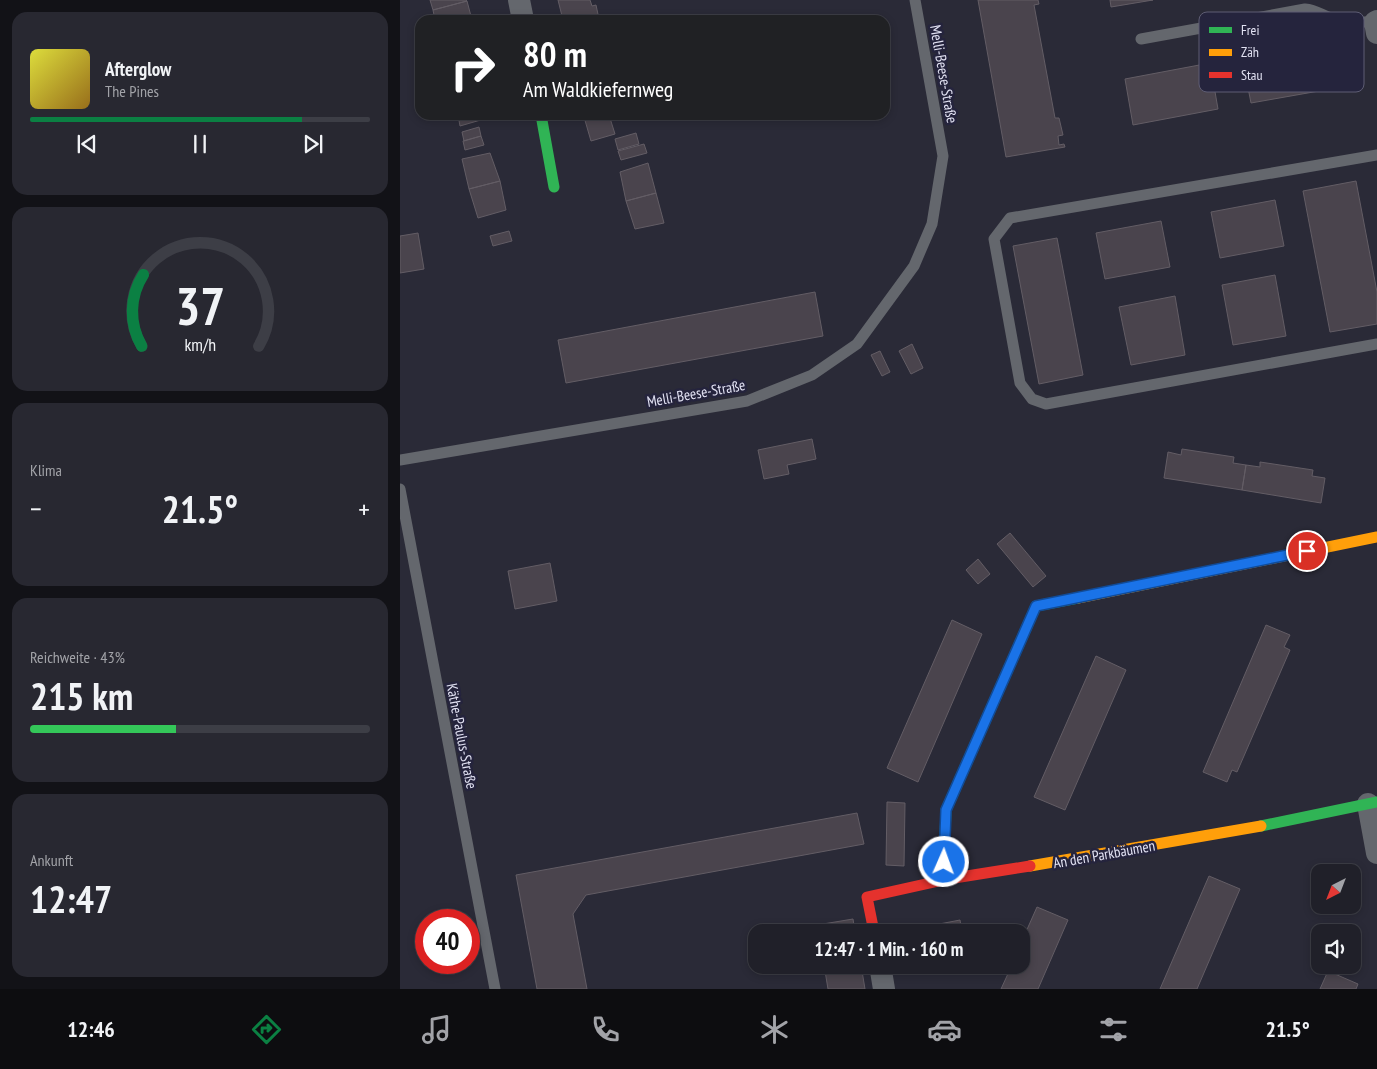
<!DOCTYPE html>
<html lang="de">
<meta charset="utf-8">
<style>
body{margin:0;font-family:"PT Sans Narrow",sans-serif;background:#282831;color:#f1f3f6;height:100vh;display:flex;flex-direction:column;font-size:19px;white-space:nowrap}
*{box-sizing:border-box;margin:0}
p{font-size:16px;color:#a2a3a8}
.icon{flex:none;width:28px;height:28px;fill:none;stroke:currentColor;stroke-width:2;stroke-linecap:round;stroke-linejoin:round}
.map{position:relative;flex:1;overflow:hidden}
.drawer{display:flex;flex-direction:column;gap:12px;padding:12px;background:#121217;width:400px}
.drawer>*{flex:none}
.hud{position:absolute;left:15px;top:15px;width:475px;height:105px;border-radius:15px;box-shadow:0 2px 8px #0003,0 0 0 1px #3d3e46;background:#202124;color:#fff;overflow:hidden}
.needle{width:32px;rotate:222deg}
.tools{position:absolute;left:911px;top:864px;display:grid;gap:10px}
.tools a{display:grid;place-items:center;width:50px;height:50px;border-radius:10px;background:#202029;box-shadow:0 2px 8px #0003,0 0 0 1px #3d3e46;font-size:25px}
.speed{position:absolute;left:15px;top:909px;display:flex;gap:10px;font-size:25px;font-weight:700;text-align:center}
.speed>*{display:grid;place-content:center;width:65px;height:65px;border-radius:50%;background:#202029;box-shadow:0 2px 8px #0003,0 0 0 1px #3d3e46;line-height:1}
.speed .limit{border:8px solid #d22;background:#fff;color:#111}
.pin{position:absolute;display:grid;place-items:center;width:42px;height:42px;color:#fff;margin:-21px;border:2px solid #fff;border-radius:50%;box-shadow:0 1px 5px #0007}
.me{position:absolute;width:55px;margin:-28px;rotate:2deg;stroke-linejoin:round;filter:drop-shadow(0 0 4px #0008)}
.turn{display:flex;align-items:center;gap:18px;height:105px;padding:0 25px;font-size:22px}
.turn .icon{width:65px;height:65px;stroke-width:2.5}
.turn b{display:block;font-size:35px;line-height:42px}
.big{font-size:38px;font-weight:700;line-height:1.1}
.drawer .card{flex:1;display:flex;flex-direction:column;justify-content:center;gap:8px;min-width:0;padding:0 18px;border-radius:15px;background:#282831}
.drawer .dial{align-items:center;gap:0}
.dial svg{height:130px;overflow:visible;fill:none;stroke:#3d3e46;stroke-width:7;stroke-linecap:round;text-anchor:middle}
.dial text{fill:#f1f3f6;stroke:none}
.song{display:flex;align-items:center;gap:15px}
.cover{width:60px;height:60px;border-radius:8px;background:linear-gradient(135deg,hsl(60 70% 55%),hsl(40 70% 35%))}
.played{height:5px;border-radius:2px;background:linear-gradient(90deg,#0b8043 80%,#3d3e46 80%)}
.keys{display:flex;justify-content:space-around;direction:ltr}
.heat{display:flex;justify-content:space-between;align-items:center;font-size:28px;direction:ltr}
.charge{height:8px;border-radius:4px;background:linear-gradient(90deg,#34c759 43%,#3d3e46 0)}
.trip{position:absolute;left:348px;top:924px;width:282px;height:50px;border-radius:15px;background:#202029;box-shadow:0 2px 8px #0003,0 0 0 1px #3d3e46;font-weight:700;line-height:50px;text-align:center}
.menu{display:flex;height:80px;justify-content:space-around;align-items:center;background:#0d0d10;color:#a2a3a8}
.menu .icon{width:35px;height:35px}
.menu .active{color:#0b8043}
.menu b{font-size:22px;color:#f1f3f6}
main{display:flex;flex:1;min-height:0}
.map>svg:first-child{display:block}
.building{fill:#4a444d;stroke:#635d65}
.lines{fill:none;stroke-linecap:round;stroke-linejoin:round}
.lane{stroke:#64676d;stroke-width:11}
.street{stroke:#64676d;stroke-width:22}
.fast{stroke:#30b455;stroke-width:11}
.slow{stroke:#ff9f0a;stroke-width:11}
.jam{stroke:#e5322d;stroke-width:11}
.route-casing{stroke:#114b97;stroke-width:12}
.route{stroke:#1a73e8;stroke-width:9}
.labels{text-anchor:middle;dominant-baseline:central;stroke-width:5;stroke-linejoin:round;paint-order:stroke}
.street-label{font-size:15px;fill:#e2e2f3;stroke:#25243d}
.key{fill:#25243d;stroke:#5e5d74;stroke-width:1}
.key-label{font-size:14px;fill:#e2e2f3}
</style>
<main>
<section class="drawer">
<div class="card">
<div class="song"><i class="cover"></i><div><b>Afterglow</b><p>The Pines</p></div></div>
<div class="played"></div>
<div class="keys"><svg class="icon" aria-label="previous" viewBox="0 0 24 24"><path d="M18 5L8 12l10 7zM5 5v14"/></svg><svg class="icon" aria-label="pause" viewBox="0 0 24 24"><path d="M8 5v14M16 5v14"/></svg><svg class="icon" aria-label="next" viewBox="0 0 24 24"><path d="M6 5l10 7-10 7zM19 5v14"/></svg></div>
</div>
<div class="card dial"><svg viewBox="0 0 100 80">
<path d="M14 69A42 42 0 1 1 86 69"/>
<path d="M14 69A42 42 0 0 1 15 25" stroke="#0b8043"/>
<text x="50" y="56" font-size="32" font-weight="700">37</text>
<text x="50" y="72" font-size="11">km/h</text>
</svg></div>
<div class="card"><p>Klima</p>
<div class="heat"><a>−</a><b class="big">21.5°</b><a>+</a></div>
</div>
<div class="card"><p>Reichweite · 43%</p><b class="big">215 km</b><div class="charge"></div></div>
<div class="card"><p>Ankunft</p><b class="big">12:47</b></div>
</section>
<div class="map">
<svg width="977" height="989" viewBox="0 0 977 989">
<rect width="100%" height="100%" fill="#2a2a37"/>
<path class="building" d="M30,0H66L67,1L33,10Z
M158,0H190L192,6L196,5L199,19L163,20Z
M578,0H638L639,4L634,5L655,118H659L663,135L658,136L659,145L664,144L665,147L606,157Z
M710,0H753L711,7Z
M67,1L72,20H35L33,10Z
M927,42L936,88L851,103L842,57Z
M810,63L818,109L733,125L725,79Z
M58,115H90L91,117L60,126Z
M180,115H209L215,134L191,141L184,117L180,118Z
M79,127L81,136L64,141L62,132Z
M236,133L239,144L218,150L215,139Z
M81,136L84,145L65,150L63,141Z
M244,144L247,153L221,160L218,151Z
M90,153L100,181L69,189L62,159Z
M248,163L256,193L226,201L220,172Z
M100,181L106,210L78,218L69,189Z
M956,181L977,292V324L930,332L903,191Z
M256,193L264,223L235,229L226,201Z
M875,200L884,246L820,258L811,212Z
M761,221L770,267L705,279L696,233Z
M109,231L112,241L93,246L90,236Z
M18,233L24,269L0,273V236Z
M657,238L683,375L639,384L613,246Z
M875,275L886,336L833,345L822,285Z
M415,292L423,336L166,383L158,340Z
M775,296L785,355L731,365L719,307Z
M512,344L523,368L511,374L499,351Z
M480,351L490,372L482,376L471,355Z
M412,439L416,459L387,465L389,474L364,479L358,450Z
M782,449L834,457L833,463L846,465L842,490L764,478L768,452L781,455Z
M860,462L913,470L912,476L925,478L921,503L842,490L846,465L860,467Z
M610,533L646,576L633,587L597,544Z
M578,559L590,574L578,584L566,570Z
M150,563L157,601L115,609L108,571Z
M552,620L582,634L518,782L487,768Z
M866,625L890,635L884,647L890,650L837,772L832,770L827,782L803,772Z
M696,656L726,670L665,810L634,797Z
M487,802L505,803L504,866L486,865Z
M457,813L464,844L186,895L173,914L187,989H137L116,875Z
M809,876L840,889L797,989H760Z
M637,907L668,920L638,989H601L612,965H621V943Z
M453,919L455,932H418L417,925Z
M560,920L562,932H498Z
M424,965H461L465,989H428Z
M928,971L958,984L956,989H920Z"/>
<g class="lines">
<path class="lane" d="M741,39L905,9C917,10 921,15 931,18C945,23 960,22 975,22
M977,155L610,218L594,239L620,383L632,399L646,404L977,344
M0,460L347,401L412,375L457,344L514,266L532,224L543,156L515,0
M0,489L95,989"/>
<path class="street" d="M119,0L123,20
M977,21L975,22L977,33
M968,804L977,853
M480,965L484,989"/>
<path class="fast" d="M141,115L154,187
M861,826L977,802
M548,879L544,862L546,810L636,606L678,598"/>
<path class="slow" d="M678,598L977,537
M630,866L861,826"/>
<path class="jam" d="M474,932L467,897L548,879L630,866"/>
</g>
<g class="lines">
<defs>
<path id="route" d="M544,862L546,810L636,606L907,551"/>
</defs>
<use href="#route" class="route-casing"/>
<use href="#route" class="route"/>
</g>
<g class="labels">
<g class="street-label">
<text transform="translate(544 74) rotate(80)">Melli-Beese-Straße</text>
<text transform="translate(296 393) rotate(-10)">Melli-Beese-Straße</text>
<text transform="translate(62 736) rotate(79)">Käthe-Paulus-Straße</text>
<text transform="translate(704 854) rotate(-10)">An den Parkbäumen</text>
</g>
</g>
<rect x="799" y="12" width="165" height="80" rx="8" class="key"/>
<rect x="809" y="27" width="23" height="6" fill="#30b455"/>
<rect x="809" y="49" width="23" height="7" fill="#ff9f0a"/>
<rect x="809" y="72" width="23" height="6" fill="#e5322d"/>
<g class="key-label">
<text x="841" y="35">Frei</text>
<text x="841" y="57">Zäh</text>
<text x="841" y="80">Stau</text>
</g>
</svg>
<div class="tools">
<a><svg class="needle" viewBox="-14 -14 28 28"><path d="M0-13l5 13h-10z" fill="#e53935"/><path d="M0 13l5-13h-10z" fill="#a2a3a8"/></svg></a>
<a><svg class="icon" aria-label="sound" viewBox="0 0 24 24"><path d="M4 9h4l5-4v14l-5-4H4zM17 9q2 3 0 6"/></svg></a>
</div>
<div class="speed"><div class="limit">40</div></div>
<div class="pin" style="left:907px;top:551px;background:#d93025"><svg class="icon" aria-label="arrive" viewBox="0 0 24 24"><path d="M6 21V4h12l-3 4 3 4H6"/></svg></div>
<svg class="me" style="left:544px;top:862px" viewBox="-20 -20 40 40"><circle r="17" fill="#1a73e8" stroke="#fff" stroke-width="3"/><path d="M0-11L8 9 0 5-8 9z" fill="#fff"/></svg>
<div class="trip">12:47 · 1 Min. · 160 m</div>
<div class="hud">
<div class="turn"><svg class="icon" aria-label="right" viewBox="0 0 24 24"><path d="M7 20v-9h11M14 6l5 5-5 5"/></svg><div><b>80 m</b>Am Waldkiefernweg</div></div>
</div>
</div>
</main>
<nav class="menu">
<b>12:46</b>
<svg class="icon active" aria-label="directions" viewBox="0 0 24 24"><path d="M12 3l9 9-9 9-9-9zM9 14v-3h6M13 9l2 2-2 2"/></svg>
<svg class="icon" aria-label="music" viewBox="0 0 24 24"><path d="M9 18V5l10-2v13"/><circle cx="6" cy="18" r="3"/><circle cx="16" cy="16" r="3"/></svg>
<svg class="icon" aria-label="phone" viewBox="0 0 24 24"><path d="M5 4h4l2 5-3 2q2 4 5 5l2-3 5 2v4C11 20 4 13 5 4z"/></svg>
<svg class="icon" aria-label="climate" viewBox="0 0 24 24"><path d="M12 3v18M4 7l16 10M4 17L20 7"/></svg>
<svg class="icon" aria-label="car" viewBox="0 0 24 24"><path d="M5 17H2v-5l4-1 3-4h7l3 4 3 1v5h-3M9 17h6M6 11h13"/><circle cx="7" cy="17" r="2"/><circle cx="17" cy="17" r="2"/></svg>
<svg class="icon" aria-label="filters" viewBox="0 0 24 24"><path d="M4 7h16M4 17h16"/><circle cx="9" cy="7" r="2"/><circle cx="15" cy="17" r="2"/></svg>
<b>21.5°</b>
</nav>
